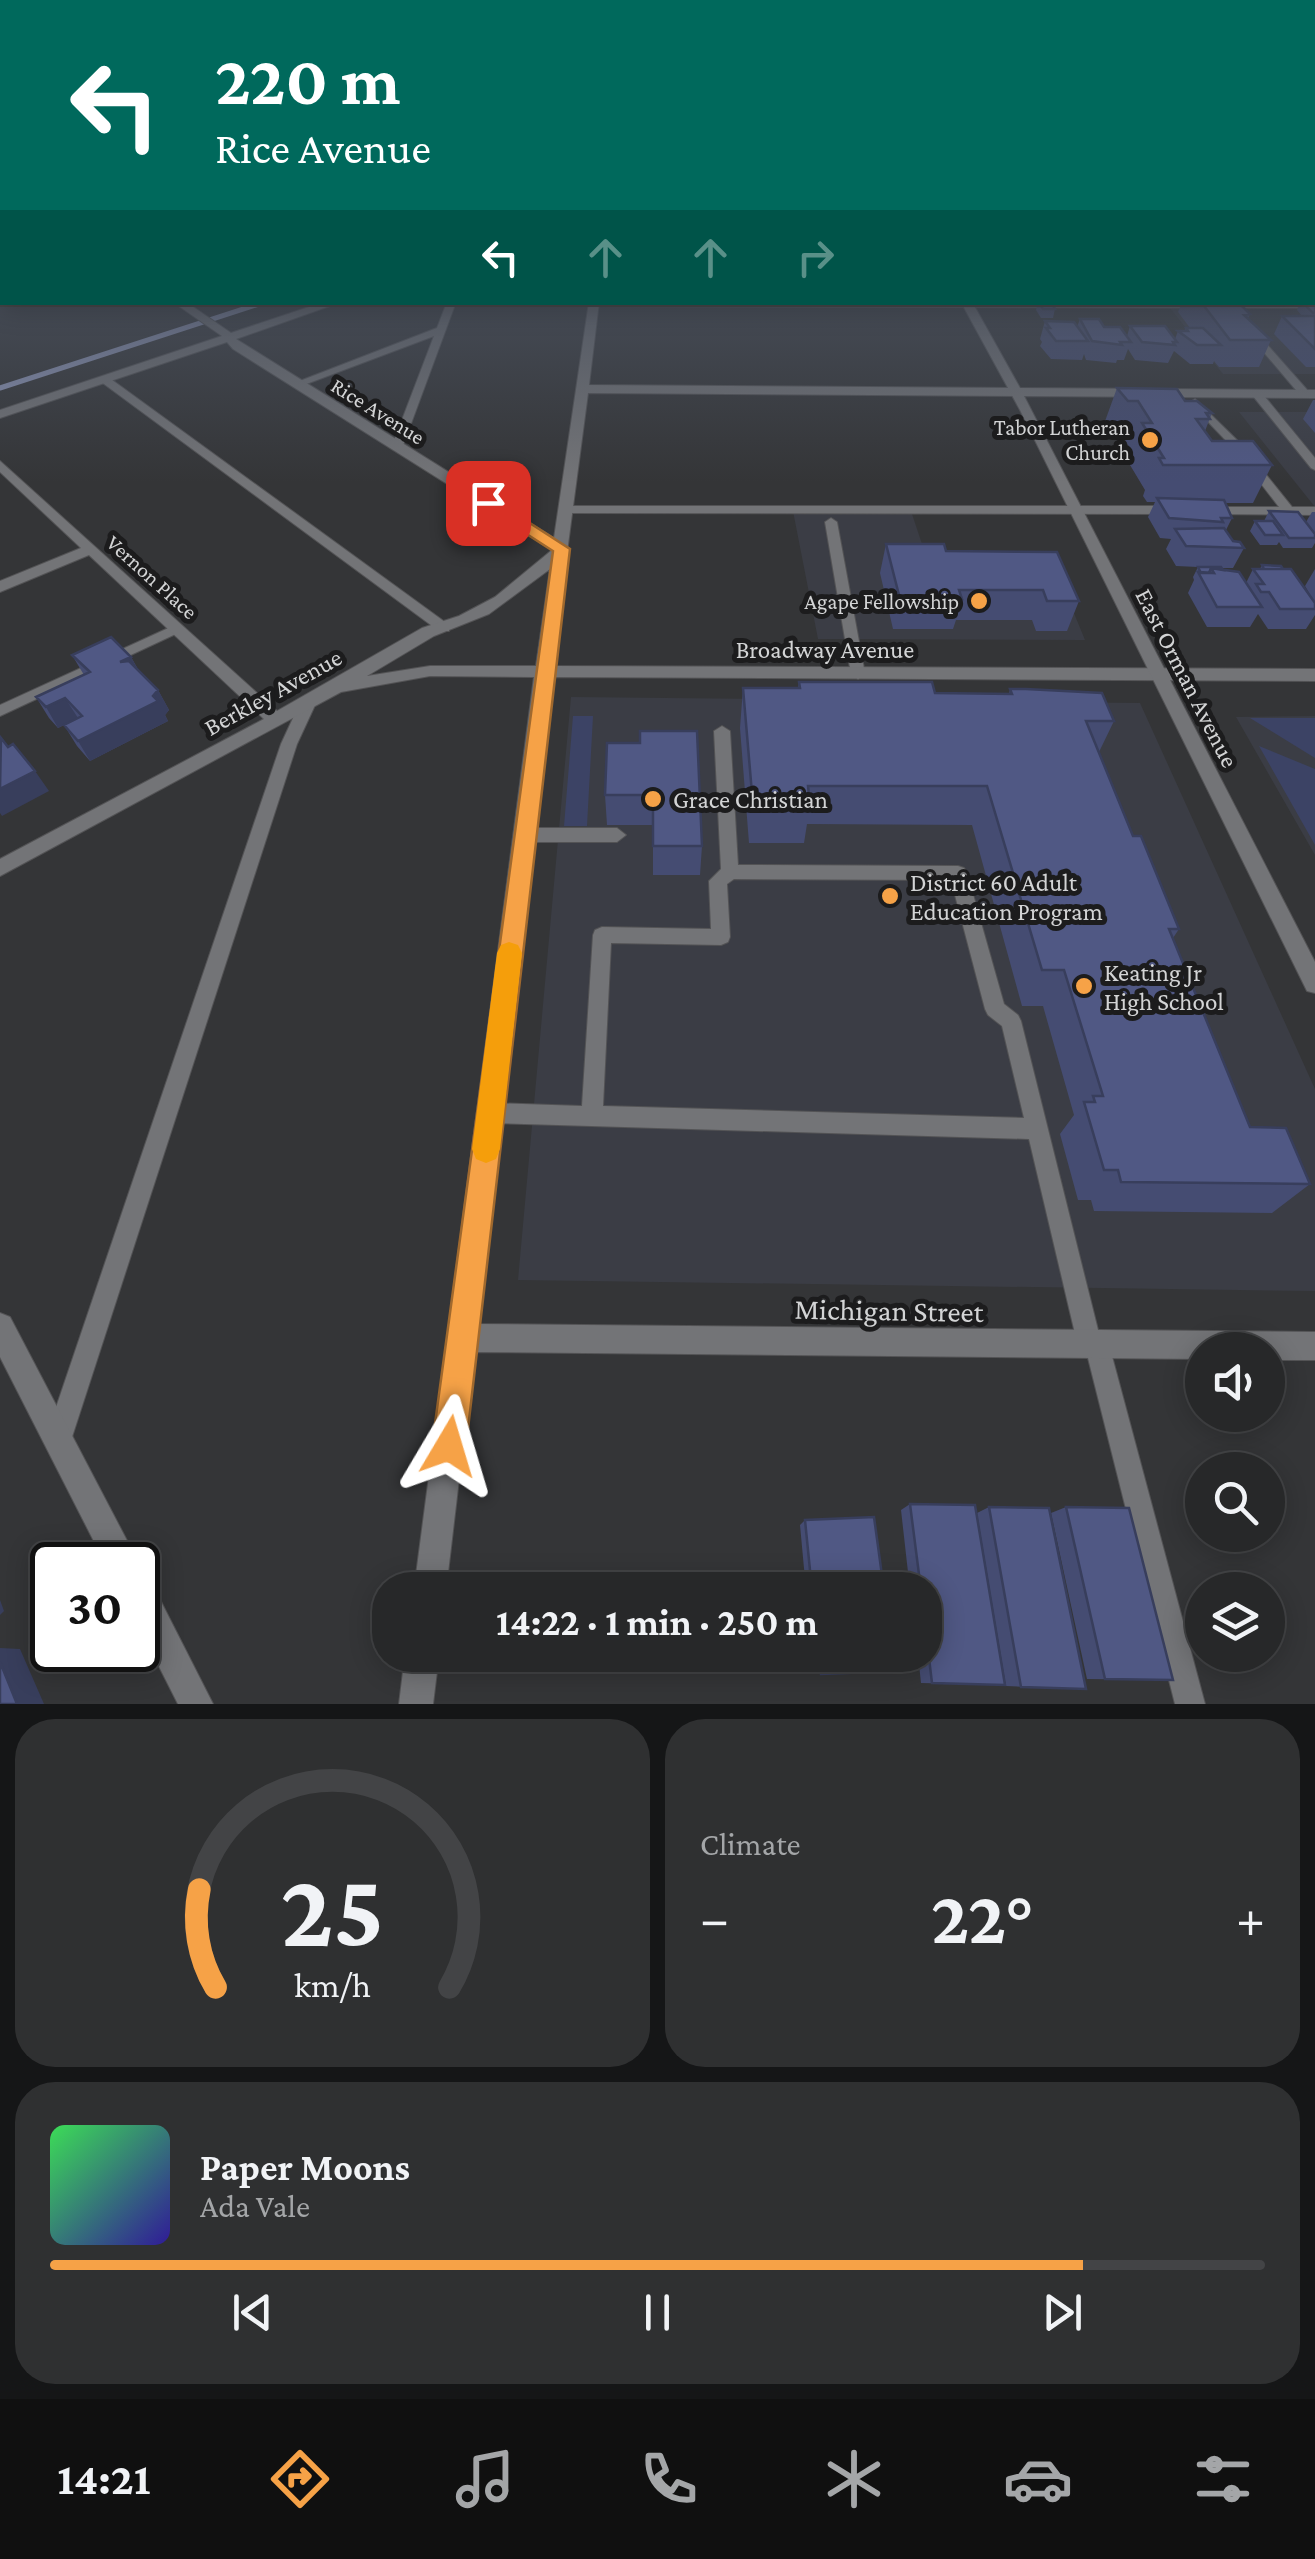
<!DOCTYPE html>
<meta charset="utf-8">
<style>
body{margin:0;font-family:"Crimson Pro",serif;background:#2f3031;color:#f1f3f6;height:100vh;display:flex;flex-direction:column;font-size:38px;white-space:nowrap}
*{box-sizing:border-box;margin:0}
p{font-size:32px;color:#a4a6a8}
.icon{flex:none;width:55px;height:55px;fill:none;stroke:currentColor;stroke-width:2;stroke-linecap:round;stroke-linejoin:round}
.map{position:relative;height:1704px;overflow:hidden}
.details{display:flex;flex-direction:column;gap:15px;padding:15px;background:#151617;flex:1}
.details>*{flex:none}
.hud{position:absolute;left:0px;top:0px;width:1315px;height:305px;box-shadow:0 5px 25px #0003,0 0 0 2px #434446;background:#00695c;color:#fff;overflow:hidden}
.fabs{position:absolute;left:1185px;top:1332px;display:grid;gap:20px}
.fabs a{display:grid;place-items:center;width:100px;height:100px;border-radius:50%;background:#272829;box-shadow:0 5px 25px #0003,0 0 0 2px #434446;font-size:50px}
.speed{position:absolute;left:30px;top:1542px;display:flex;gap:20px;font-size:50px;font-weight:700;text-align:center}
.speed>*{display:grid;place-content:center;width:130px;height:130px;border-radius:50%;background:#272829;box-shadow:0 5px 25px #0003,0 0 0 2px #434446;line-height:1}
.speed .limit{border:5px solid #111;border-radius:15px;background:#fff;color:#111}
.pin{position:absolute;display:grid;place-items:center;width:85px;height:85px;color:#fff;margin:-42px;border-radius:20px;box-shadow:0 5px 15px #0006}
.me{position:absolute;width:110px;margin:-55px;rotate:7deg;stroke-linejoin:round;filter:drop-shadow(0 0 8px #0008)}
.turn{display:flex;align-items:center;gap:35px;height:210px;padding:0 50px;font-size:45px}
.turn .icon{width:130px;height:130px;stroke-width:2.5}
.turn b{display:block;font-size:70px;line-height:85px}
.lanes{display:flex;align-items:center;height:95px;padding:0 50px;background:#0003;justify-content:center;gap:50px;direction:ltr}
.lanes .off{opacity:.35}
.big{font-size:75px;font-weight:700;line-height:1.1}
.details .tile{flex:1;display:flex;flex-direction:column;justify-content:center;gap:15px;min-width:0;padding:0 35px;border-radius:40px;background:#2f3031}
.details .dial{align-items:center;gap:0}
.dial svg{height:260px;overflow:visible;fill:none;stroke:#434446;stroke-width:7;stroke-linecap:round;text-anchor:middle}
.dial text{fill:#f1f3f6;stroke:none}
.song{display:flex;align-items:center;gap:30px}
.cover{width:120px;height:120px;border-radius:15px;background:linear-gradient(135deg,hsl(130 70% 55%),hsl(250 70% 35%))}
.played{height:10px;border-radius:5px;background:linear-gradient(90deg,#f6a247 85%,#434446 85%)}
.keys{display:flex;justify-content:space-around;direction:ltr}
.heat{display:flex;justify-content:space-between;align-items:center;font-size:55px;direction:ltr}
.details .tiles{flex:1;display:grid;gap:15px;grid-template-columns:1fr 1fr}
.tile:last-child{grid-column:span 2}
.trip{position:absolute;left:372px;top:1572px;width:570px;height:100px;border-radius:40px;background:#272829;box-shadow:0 5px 25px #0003,0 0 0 2px #434446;font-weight:700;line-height:100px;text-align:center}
.menu{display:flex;height:160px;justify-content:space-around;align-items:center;background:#101010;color:#a4a6a8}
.menu .icon{width:70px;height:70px}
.menu .on{color:#f6a247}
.menu b{font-size:45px;color:#f1f3f6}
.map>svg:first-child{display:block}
.built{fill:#3b3d45}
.green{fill:#3c4365}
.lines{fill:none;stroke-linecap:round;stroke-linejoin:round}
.stream{stroke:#8e96b7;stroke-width:5}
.service-casing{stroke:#535355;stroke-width:2}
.minor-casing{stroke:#535355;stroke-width:2}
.tertiary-casing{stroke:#535355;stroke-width:2}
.service{fill:#737477;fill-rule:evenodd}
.minor{fill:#737477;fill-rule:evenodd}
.tertiary{fill:#737477;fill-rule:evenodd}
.wall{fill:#454c72}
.shaded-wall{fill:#383e5c}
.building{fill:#505884;stroke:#383e5c;stroke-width:2.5}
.route{fill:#f6a247;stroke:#a0692e;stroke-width:2.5}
.slow{fill:#f59e0b}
.poi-dot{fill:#f6a247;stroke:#1c1c1d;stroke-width:4}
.labels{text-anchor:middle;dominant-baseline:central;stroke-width:10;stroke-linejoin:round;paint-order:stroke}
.far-street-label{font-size:22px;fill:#d3d4d5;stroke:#1c1c1d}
.far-poi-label{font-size:22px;fill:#d3d4d5;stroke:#1c1c1d;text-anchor:end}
.street-label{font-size:25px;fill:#d3d4d5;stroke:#1c1c1d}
.poi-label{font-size:25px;fill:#d3d4d5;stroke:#1c1c1d;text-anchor:start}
.near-street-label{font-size:30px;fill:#d3d4d5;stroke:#1c1c1d}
</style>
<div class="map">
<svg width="1315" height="1704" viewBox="0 0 1315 1704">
<rect width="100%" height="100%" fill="#343537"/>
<path class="built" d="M1170,308H1315V374H1223Z
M1239,412H1315V507Z
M909,505L928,562H1053L1085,640L818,639L792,506Z
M571,697L1140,703L1315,1089V1291L518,1280Z
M1315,716V855L1236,717Z"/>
<path class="green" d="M573,716H593L587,826H564Z
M1250,718H1315V758Z
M1259,746L1315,769V845Z"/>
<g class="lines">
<path class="stream" d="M0,388L265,302"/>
<defs>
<path id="service" d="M447,302H456L402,448L392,446L434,336L301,386L292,384L437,328Z
M1315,302V308L594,306L589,303Z
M1250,332H1256L1309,392V396H1301L1250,336Z
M100,377H108L449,625V631H439L100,381Z
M1253,392H1261L1315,458V470L1311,468L1253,396Z
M1195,399L1243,446L1292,507H1315V515L1203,514V508L1207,507H1279L1235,450L1191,404L1190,402Z
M566,506H1176L1182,510L1176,514L562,513L560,510Z
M831,518L837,522L865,674L858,679L851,674L825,522Z
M175,625L180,626V632L0,716V705Z
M308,698L316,703L297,744L71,1440L67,1449L58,1453L49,1449L45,1440L281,744L300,703Z
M722,726L730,731L738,865L958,866L964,868L967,873L1004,1004L1018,1015L1021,1021L1099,1334L1106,1336L1109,1345L1205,1704H1175L1088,1358L1081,1355L1078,1346L1029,1139L490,1123L482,1120L479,1113L482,1106L490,1103L582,1106L593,935L595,930L602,927L711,929L709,881L721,869L714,731ZM734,879L951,880L985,1009L988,1015L1002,1026L1024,1118L603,1106L611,943L721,945L728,942L730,937L727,884Z
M523,828H617L626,835L617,842H523L514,835Z"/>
<path id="minor" d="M1312,261L1315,262V269L1312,268Z
M173,302H186L231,333L324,302H341L236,339L554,538L589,302H599L589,385L1016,388L1022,392L1016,396L588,393L552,666L1315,669V681L551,677L477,1324L1315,1332V1360H1268V1350H1202V1359L474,1352L446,1590H414L534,677L430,676L341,692L0,876V859L264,719L89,555L0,592V581L81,548L0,472V461L277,711L422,628L459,616L495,597L552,550L233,349L227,342L0,418V410L222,336ZM550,569L536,666H430L367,676L434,636L489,614Z
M0,1313L10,1317L134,1554L139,1565L138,1569V1565H106L0,1357Z
M138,1576L150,1580L213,1704H178L138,1625Z
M405,1655H439L433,1704H399Z"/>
<path id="tertiary" d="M961,302H972L1020,388L1315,390V398L1024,396L1315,962V993L1307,991L1020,410Z"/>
</defs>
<use href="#service" class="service-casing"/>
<use href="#minor" class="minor-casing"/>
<use href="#tertiary" class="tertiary-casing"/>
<use href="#service" class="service"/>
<use href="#minor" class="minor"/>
<use href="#tertiary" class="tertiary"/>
</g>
<path class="wall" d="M1038,302H1051L1055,309L1053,318H1041L1036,310Z
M1182,302H1238L1250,314L1248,319L1271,340L1259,367H1219L1214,361L1213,364H1190L1174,351L1168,363L1135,360L1128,349L1124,360H1117L1116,363L1086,360L1084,354L1082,360L1051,359L1040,346L1042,342L1040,339L1045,321L1077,327L1080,319L1127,336L1130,326L1175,339L1178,331H1184L1186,328H1190L1178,312Z
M1300,302H1315V367H1306L1274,334L1282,316H1302L1297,310Z
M1117,388L1185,401L1212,413L1205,431L1212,441L1272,465L1253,503H1225L1232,518L1226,530L1233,541L1244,548L1233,568H1221L1223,570L1246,583L1253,569H1260L1262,565L1313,600L1305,586L1315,569V615L1306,629H1268L1258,614L1250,627H1207L1188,593L1194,580L1193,577L1198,567L1176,566L1166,549L1171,539L1160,538L1148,517L1155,502H1147L1143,496L1145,490L1127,460L1131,450L1124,438H1114L1104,424Z
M1313,400H1315V433L1303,419Z
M1269,511L1315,534V543L1312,548H1283L1279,542L1277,545H1260L1250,531L1255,521H1264Z
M1312,512H1315V534L1306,522Z
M886,544L946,551L1079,601L1067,631H1036L1032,620H956L953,629H893L880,573Z
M72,655L131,657L139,671L158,690L169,710L165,715L168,721L90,761L77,746L64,725L78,718L58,728L49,718L36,697L84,675Z
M799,682L935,693L1009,694L1010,689L1114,721L1099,752L1133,836L1179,929L1173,938L1250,1127L1310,1184L1272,1213L1094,1211L1091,1200H1078L1060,1134L1074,1115L1043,1006H1022L972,825L807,824L804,843H749L740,728L743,688H798Z
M607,743L702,846L700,875H653V825H607L605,795Z
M910,1504L1005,1685L921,1683L918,1655H925V1590H910L901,1510Z
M989,1507L1086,1689L1006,1686L977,1513Z
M1066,1507L1173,1680L1087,1679L1051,1513Z
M805,1520L884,1590H806L800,1525Z
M813,1655H893L821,1674H815Z"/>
<path class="shaded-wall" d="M131,657L142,677L120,662Z
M158,690L169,710L165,715L168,721L90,761L78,741L153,696Z
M65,698L78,718L58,728L46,707Z
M35,771L49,791L2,816L0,813V789Z
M0,1600L4,1611L0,1615Z
M0,1648L20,1649L44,1704H17L0,1662Z"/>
<path class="building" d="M1039,302H1051L1055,309H1043Z
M1201,302H1238L1250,314L1244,315L1271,340H1230Z
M1302,302H1315V313H1313Z
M1282,316H1315V349Z
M1080,319H1099L1104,327H1120L1131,342H1120L1122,345L1092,341Z
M1045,321L1074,322L1088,341H1056L1046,328H1050Z
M1130,326H1165L1177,342H1173L1175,345L1142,342Z
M1186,328H1203L1221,345H1197L1178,331H1188Z
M1117,388L1177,389L1185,401H1197L1212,413H1206L1210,419H1196L1212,441H1253L1272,465H1163L1159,458H1164L1142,423H1152L1138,401H1128Z
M1157,498L1224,500L1232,518H1221L1223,522L1169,518Z
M1269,511L1298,512L1315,534V538H1289Z
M1255,521H1273L1283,535H1265Z
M1224,528L1233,541L1240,542L1244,548L1186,546L1175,529Z
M886,544H944L946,551L1057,552L1079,601H1047L1043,590H959L962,599H900Z
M1262,565L1281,566L1283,569H1264Z
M1198,567H1221L1223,570L1211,568L1209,573H1201Z
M1211,568L1239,572L1262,607H1217L1198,572L1214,573Z
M1253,569H1291L1315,603V609H1280L1269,592H1261L1256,584H1264Z
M111,637L131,657L120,662L129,661L158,690L153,696L158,701L78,741L64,725L82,716L65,698L46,707L36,697L90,672L72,655Z
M799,682H932L935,693L1012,694L1010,689H1026L1102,693L1114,721H1086L1133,836H1141L1179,929H1169L1250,1127L1286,1128L1310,1184L1121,1182L1118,1170H1104L1084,1102H1095L1093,1096H1103L1064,970H1042L987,786H808L810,805H753L743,688H800Z
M640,731H697L702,846H653V795H605L607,743H640Z
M1,738L8,747L13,744L35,771L0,789Z
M910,1504L975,1505L1005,1685L932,1683L925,1625V1590H921Z
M989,1507L1049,1508L1086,1689L1021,1687Z
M1066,1507L1129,1508L1173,1680L1105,1679Z
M874,1517L884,1590H812L805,1520Z
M819,1655H893L896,1671L821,1674Z
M0,1662L17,1704H0Z"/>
<linearGradient id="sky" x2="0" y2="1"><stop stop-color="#1d1d1e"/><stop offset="0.51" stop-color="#4a515e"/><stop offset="1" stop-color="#4a515e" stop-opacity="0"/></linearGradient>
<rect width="1315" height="482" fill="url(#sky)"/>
<path class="route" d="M483,500H494L570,549L466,1446L461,1458L449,1463L437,1458L432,1446L553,551L483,506Z"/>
<path class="slow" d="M509,942L518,945L522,953L500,1149L496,1159L486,1163L476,1159L472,1149L497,953L501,945Z"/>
<g class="poi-dot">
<circle cx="1150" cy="440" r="10"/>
<circle cx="979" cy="601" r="10"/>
<circle cx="653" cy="799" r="10"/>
<circle cx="890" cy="896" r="10"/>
<circle cx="1084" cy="986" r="10"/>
</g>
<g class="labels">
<g class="far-street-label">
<text transform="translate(378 411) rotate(32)">Rice Avenue</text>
<text transform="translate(152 577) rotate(42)">Vernon Place</text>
</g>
<g class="far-poi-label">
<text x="1130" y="427">Tabor Lutheran<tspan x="1130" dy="25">Church</tspan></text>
<text x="959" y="601">Agape Fellowship</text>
</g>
<g class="street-label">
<text x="825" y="649">Broadway Avenue</text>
<text transform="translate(1187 678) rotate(63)">East Orman Avenue</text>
<text transform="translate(273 692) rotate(-29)">Berkley Avenue</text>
</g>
<g class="poi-label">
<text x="673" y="799">Grace Christian</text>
<text x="910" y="882">District 60 Adult<tspan x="910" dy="29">Education Program</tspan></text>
<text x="1104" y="972">Keating Jr<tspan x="1104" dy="29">High School</tspan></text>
</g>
<g class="near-street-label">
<text transform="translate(889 1310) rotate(1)">Michigan Street</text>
</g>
</g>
</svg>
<div class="fabs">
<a><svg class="icon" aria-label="sound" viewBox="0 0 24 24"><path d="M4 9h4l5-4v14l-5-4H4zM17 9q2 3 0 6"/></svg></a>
<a><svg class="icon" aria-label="search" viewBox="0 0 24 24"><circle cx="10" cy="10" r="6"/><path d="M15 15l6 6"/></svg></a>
<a><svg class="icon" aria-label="layers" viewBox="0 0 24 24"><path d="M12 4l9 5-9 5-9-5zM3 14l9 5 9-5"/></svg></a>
</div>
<div class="speed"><div class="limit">30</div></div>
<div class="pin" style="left:488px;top:503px;background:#d93025"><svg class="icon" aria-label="arrive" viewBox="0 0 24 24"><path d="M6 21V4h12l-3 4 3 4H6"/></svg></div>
<svg class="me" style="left:449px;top:1446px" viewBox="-20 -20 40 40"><path d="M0-17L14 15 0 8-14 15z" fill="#f6a247" stroke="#fff" stroke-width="4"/></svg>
<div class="trip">14:22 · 1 min · 250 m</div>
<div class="hud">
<div class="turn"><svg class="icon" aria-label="left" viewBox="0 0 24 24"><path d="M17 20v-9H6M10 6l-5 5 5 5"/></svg><div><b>220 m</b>Rice Avenue</div></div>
<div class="lanes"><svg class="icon" aria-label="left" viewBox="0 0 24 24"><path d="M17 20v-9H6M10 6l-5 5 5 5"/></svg><svg class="icon off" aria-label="ahead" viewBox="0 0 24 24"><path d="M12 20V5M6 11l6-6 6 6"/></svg><svg class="icon off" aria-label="ahead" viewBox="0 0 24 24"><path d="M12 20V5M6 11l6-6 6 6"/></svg><svg class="icon off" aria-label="right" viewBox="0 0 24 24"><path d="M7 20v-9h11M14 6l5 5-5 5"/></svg></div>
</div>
</div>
<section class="details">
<div class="tiles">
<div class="tile dial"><svg viewBox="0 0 100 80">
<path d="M14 69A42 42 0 1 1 86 69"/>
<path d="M14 69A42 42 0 0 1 9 39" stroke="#f6a247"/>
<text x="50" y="56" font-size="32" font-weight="700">25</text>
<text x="50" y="72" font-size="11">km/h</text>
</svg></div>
<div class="tile"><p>Climate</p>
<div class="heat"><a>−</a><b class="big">22°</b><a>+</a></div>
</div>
<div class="tile">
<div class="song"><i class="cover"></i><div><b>Paper Moons</b><p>Ada Vale</p></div></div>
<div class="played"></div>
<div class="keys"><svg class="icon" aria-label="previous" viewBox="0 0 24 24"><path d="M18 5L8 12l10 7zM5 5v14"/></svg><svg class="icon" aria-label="pause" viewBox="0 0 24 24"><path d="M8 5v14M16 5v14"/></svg><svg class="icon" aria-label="next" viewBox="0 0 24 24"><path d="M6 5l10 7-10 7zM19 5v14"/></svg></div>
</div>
</div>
</section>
<nav class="menu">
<b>14:21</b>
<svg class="icon on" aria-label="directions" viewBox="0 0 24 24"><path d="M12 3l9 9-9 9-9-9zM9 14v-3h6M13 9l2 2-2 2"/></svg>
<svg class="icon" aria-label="music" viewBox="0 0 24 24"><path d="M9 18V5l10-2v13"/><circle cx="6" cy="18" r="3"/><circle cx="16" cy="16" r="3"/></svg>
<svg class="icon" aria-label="phone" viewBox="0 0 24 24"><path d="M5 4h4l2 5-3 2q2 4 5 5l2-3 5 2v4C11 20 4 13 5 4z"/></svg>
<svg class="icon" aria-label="climate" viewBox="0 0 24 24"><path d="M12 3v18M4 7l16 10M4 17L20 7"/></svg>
<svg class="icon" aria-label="car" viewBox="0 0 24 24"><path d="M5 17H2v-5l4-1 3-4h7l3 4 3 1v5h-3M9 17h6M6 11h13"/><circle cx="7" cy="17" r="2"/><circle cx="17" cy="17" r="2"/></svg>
<svg class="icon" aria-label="filters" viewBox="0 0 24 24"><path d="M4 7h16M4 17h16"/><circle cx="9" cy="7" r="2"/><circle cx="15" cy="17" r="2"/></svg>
</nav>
